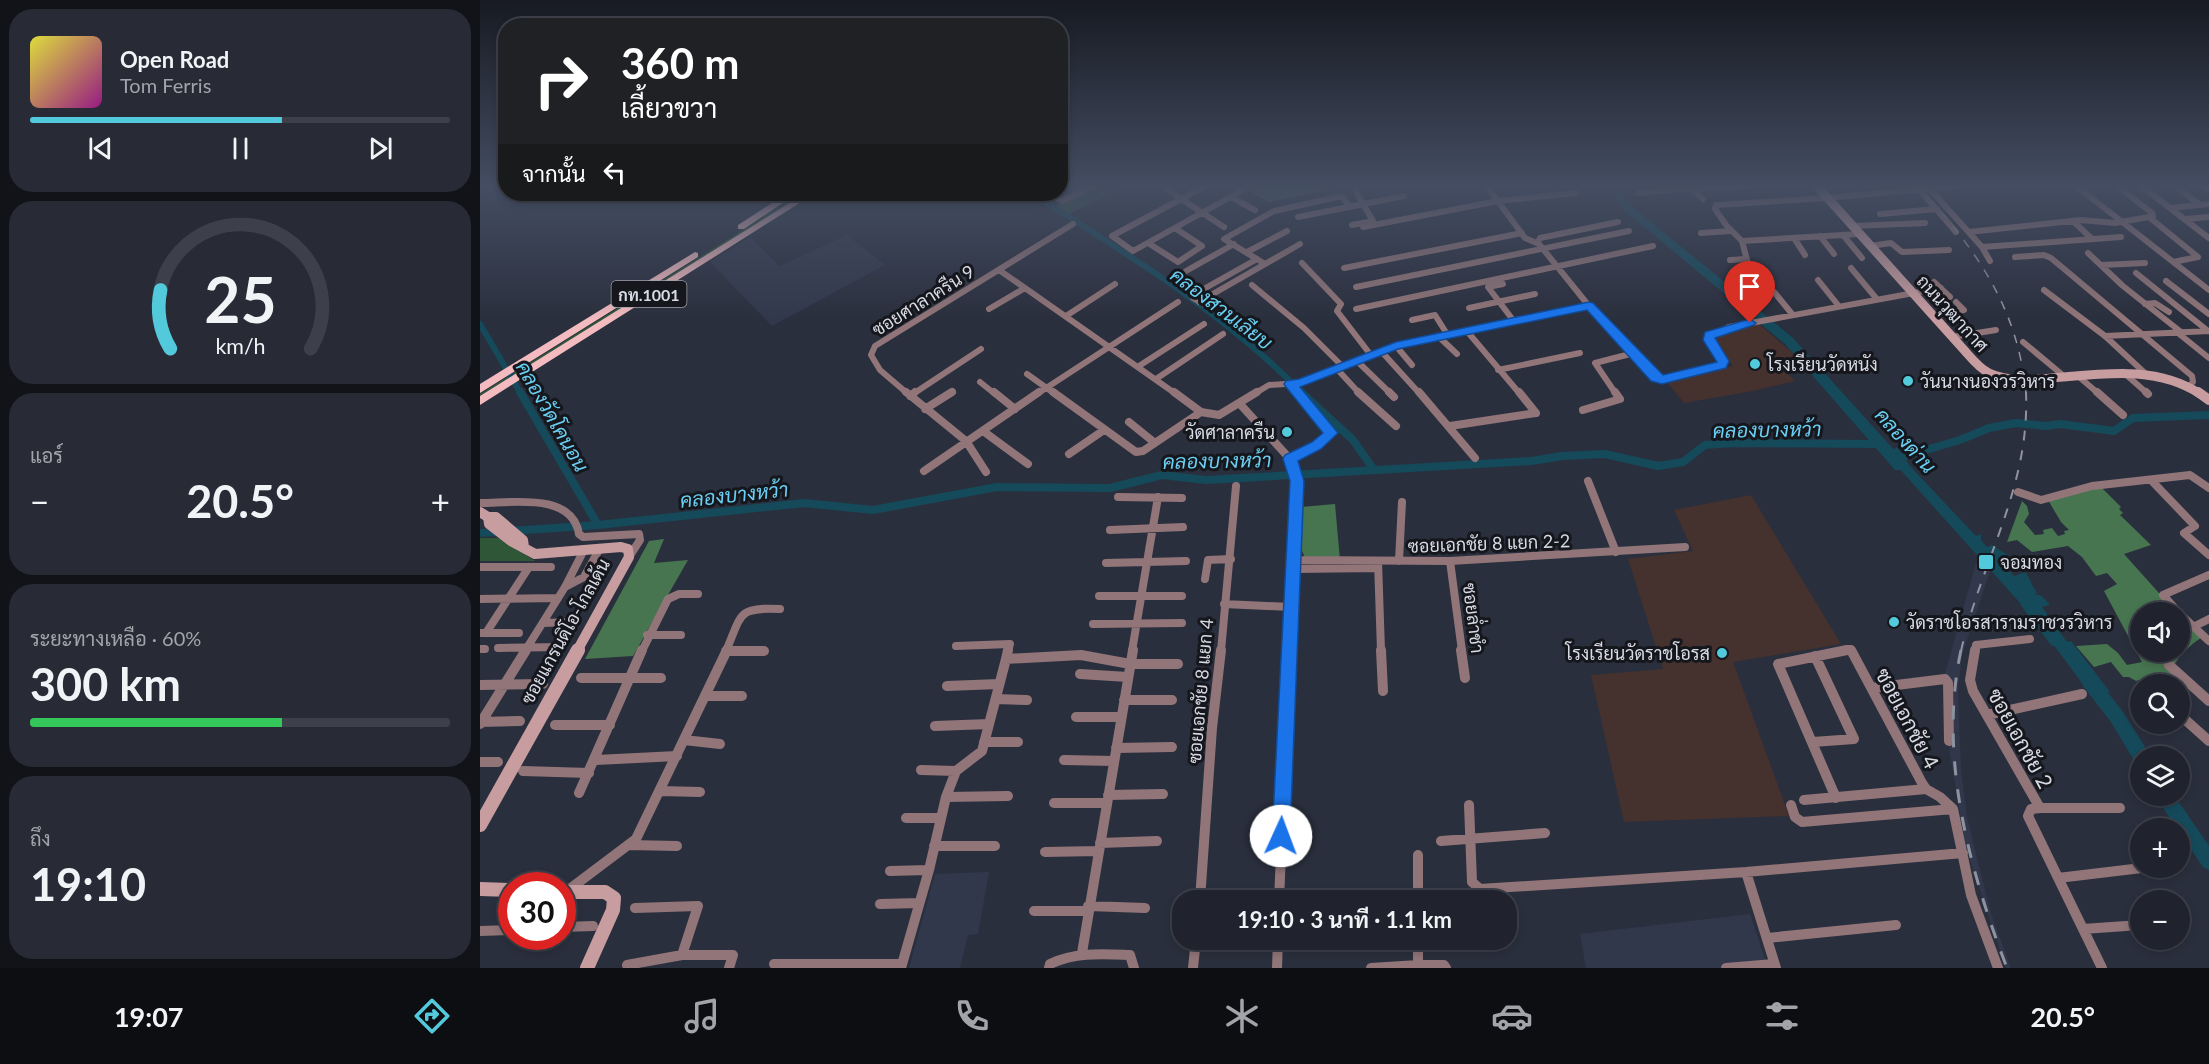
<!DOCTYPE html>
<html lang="th">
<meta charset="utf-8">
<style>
body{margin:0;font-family:Lato,Sarabun,sans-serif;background:#282b36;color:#f1f3f6;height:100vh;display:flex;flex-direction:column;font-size:22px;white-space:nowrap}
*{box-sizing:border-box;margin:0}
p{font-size:20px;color:#a2a4aa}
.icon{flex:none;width:33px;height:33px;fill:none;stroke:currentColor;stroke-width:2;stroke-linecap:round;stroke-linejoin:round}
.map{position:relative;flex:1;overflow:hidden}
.details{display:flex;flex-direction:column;gap:9px;padding:9px;background:#121319;width:480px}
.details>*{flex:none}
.guide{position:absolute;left:18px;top:18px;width:570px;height:183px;border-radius:24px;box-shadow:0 3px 9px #0003,0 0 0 2px #3d404a;background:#202124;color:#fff;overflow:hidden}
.controls{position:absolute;left:1650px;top:602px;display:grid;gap:12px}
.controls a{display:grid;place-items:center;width:60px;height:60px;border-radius:50%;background:#20232e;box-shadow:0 3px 9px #0003,0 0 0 2px #3d404a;font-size:30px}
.speed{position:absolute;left:18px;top:872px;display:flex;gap:12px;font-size:30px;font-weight:700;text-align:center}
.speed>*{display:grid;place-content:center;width:78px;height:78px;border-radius:50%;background:#20232e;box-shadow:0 3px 9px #0003,0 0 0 2px #3d404a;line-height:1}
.speed .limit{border:9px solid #d22;background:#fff;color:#111}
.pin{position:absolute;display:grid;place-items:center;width:51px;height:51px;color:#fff;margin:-62px -26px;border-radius:50% 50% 50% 0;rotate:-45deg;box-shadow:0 0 6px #0007}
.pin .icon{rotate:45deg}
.me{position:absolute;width:66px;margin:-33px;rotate:2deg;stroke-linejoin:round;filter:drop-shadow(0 0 4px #0008)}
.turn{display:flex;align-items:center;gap:21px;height:126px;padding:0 24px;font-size:27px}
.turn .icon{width:78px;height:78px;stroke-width:2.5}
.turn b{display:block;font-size:42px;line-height:51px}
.then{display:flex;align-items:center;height:57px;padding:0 24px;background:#0003;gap:12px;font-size:22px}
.big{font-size:45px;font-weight:700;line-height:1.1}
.details .card{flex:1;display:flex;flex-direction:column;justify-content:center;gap:9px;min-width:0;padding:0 21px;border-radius:24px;background:#282b36}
.details .dial{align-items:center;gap:0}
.dial svg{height:156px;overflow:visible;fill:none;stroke:#3d404a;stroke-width:7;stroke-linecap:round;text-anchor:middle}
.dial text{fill:#f1f3f6;stroke:none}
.song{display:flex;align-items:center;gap:18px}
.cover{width:72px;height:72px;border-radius:9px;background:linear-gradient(135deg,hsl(60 70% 55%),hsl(310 70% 35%))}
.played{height:6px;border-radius:3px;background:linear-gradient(90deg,#53cadc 60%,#3d404a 60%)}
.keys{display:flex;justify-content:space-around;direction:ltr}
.heat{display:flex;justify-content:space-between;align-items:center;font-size:33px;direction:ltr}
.charge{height:9px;border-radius:4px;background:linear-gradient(90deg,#34c759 60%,#3d404a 0)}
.trip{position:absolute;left:692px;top:890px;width:345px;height:60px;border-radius:24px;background:#20232e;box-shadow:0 3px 9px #0003,0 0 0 2px #3d404a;font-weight:700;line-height:60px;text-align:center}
.menu{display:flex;height:96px;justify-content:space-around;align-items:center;background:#0d0e12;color:#a2a4aa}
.menu .icon{width:42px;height:42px}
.menu .active{color:#53cadc}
.menu b{font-size:27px;color:#f1f3f6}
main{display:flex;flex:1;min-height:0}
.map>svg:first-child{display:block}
.built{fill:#32384c}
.education{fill:#45312e}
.green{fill:#305638}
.forest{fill:#477550}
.water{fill:#154a5b}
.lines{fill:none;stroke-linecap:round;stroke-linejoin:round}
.canal-far1{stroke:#154a5b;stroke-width:6}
.canal{stroke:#154a5b;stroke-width:8}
.river{fill:#154a5b;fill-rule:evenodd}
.street-far2{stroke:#917578;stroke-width:6}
.street-far1{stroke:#917578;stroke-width:8}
.street{stroke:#917578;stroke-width:10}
.secondary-far2{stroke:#c89da0;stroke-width:9}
.secondary-far1{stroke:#c89da0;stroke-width:10}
.secondary{stroke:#c89da0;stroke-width:14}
.primary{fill:#f3bbc0;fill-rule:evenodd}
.rail-far2{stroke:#8f939f;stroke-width:1.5;stroke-dasharray:9 9;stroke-linecap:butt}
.rail-far1{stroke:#8f939f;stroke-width:2;stroke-dasharray:10 10;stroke-linecap:butt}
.rail{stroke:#8f939f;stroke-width:3;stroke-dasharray:14 14;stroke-linecap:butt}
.route{fill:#1a73e8;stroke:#114b97;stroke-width:1.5}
.poi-dot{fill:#53cadc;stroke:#15171d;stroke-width:2}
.labels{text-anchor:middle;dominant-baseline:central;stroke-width:6;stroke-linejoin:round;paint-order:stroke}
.shield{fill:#15171d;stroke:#9ea0a9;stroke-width:1.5}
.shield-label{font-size:16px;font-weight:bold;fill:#d8dbe5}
.street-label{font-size:18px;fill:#d8dbe5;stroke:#15171d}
.poi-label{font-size:18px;fill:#d8dbe5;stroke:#15171d;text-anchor:start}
.water-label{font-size:20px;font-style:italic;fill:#6acff2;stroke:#15171d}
.near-street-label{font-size:21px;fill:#d8dbe5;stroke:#15171d}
</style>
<main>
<section class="details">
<div class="card">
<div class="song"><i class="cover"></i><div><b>Open Road</b><p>Tom Ferris</p></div></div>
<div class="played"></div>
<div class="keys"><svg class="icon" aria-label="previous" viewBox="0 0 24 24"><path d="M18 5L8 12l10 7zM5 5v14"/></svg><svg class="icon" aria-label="pause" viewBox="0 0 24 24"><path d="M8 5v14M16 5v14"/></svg><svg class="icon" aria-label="next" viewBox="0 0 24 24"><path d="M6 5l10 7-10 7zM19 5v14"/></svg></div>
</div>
<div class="card dial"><svg viewBox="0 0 100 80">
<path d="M14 69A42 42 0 1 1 86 69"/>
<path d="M14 69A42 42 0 0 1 9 39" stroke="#53cadc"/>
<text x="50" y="56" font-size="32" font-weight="700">25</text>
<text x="50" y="72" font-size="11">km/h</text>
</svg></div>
<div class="card"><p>แอร์</p>
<div class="heat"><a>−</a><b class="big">20.5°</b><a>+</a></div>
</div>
<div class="card"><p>ระยะทางเหลือ · 60%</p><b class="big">300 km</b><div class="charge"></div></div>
<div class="card"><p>ถึง</p><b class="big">19:10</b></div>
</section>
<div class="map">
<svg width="1729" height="968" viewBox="0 0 1729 968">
<rect width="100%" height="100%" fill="#2a2f3d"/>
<path class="built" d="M367,235L405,265L292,326L230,262L270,237L300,266Z
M1496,563L1510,571L1482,655L1478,689L1481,771L1487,817L1499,866L1511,914L1531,968H1526L1486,848L1470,754L1463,681Z
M509,872L498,934L488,935L480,968H429L455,874Z
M1270,914L1288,968H1106L1100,934Z"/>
<path class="education" d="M1279,324L1316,356L1297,362L1315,381L1273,391L1204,403L1186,381L1253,366L1234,340L1235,336Z
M1271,495L1361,644L1253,662L1309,816L1144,822L1111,675L1183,669L1148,559L1213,551L1194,510Z"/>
<path class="green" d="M619,185H648L589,214L577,206Z
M321,194H326L0,396V394Z
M0,538H19L55,561H0Z"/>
<path class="forest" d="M758,185H874L789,202Z
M1622,488L1641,507L1639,509L1643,513L1640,515L1671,545L1644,554L1696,612H1660V651H1700V616L1722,637C1709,646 1699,655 1692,669L1710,685L1706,687L1700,682L1697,683L1688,676L1675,682L1676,684H1663L1659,680L1656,681L1649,677H1643L1631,662L1614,667L1596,646L1627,644L1638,653L1647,665L1662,662L1624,591L1637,584L1627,573L1616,576L1602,557L1588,546L1552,552L1537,540L1527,542L1542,501L1547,506L1549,514L1544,522L1555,535L1564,534L1563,530L1572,528L1578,536L1585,534L1584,531L1589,530L1581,522L1568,500L1593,492Z
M855,504L860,560L825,558L820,546L821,507Z
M184,539L174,563L208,560L153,656L105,659L169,541Z"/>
<path class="water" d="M1417,447L1430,466L1496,536L1501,534V540L1507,547L1512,545L1531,557L1522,562L1534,576L1545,572C1551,579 1551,586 1557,592L1555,594L1562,596L1570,605L1562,607L1587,642L1591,641L1630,692L1611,695L1561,628L1566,625L1565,621L1551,615L1407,455Z"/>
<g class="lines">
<path class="canal-far1" d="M552,194C645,252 747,315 823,394
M0,324L41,394"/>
<path class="canal" d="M40,392L118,525
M821,392L873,440L894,470
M1415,459L1480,440L1509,428L1536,423L1566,426L1580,424L1634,431L1653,418L1729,415
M31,531L118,525L324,503L393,510L517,487L630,488L682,475L726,480L1052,461L1082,456L1125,454L1178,466L1203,462L1225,445L1252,443L1399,444
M0,533L19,532"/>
<path class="river" d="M1120,185L1135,186L1154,208L1313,338L1425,462L1427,466L1425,470H1415L1305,344L1146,212L1127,190Z
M1547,597L1552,599L1581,635L1584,640L1581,645L1576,647L1571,645L1542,607L1540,603L1542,599Z
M1609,674L1615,676L1643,712L1667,750L1669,756H1660V764L1655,762L1631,722L1603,686L1601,681L1603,676Z
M1675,795H1694L1729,846V870L1723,867L1700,833V828H1696Z"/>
<path class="street-far2" d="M680,185L744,227
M727,185L632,236L653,251L763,190
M1006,185L1045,238L1059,244L1109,306
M1595,185L1729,290
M1636,185L1672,213L1673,216H1671
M1660,185L1729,238
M1694,185L1719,204
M1721,185L1729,190
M1210,188L1223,199
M1438,188L1476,232
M1449,188L1502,247L1510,261
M1217,189L1278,185
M875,190L893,221
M1158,193L1210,188
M570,194L582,201L616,185
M751,197L775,210
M1690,208L1729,204
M1400,214L1457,209
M818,217L924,196
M1705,219L1729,217
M1593,221L1612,239
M872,225L888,222
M1372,226L1445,223
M883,227L1018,201L1096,193
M1489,232L1601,220L1635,223L1669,217L1718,257L1693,262
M1221,233L1250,231
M1363,235L1382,258
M1340,236L1354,254
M1314,238L1325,255
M1262,241L1379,234
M1058,242L1060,238L1138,222
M668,243L698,262L722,246L695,228
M1390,246L1411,243L1422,252L1469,250
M1502,247L1641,237
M767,252L807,231
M1608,253L1643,286L1701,332
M1535,257L1564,255L1571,258L1712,376L1713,382L1709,386
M1250,260L1267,259
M822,263L861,304L857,311L890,354
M785,264L744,239L794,211L862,196L869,206
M1621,265L1665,263
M864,268L1042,233
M1371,268L1396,298
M519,270L545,288
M706,271L754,244
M1656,273L1728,331
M1338,280L1358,305
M1686,281L1729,314
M1454,282L1470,297
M1023,284L1008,287L1033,320
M772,285L824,328L862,366
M876,287L1149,231
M1564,290L1625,336L1667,375
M719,302L820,244
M1665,304L1675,303L1689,312
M728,307L713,298V295L777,259
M989,308L1055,294
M509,309L545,288L696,394
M876,309L1173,246
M1312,314L1295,293L1277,277L1268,264L1262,241L1246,225L1235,209L1236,205L1347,198L1483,185
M586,316L635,284
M1453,316L1484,310L1476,302
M932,320L955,315L967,334
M986,330L1040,394
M1698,333L1729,358
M958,336L977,354
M1625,336L1729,331
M1472,337L1516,330
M1543,342L1585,377
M916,346L932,365
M901,351L940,394
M876,360L911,394
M659,366L724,324
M857,369L880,394
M1018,370L1100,353
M1643,372L1668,394
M547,374L575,394
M1598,376L1619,394
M676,379L743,334
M500,382L515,394
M810,384L818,394
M428,394L400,370L391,355L395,346L593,224
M433,394L501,349
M470,394L473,392
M557,394L698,302
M774,394L789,385L820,383L916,346L1109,306L1176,377L1182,380L1242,365L1243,361L1228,337L1249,327L1461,288
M1136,394L1115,363L1154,353"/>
<path class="street-far1" d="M426,392L486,441L506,472
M514,392L535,409
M573,392L656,452L663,451L721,412
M694,392L721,412L739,415L777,392
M878,392L916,426
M909,392L914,397
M939,392L995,458
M1617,392L1643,415
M1666,392L1668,394
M430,396L435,392
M760,404L810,459L817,481L810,651
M445,409L472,392
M1103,410L1140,399L1135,392
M649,422L675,443
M970,426L1056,413L1039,392
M503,431L548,464
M589,454L624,430
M810,459L837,446L851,433L817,392
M444,471L559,392
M1671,480L1715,526L1704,533L1729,555
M1108,481L1136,552
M1538,492L1561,500L1612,486L1710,475L1729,488
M638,497L702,498
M0,503C32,503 92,492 99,534L103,537L159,534L160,540L149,557
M630,530L703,527
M815,560L970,561L1205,547
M898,561L901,651
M919,561L922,502
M970,561L982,651
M626,563L706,561
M0,567H71
M814,569L898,568
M725,579L728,560L751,559
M85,587L104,577L120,548
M619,596H702
M0,599L78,598
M744,604L810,607
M1698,612L1683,595L1729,575
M1700,614L1729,641
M63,623L92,622
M613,624L702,623
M1713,627L1729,619
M0,633H39
M6,633L49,567
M167,635H201
M476,646L530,644L528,651
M18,648L82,647
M0,649H5
M45,651L85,587L104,550
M162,651L188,599L199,594H218
M246,651H284
M246,651C262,614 257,607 300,609
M652,651L678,497
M741,651L756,486
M1360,651L1370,649L1372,651
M1495,651L1496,645L1550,639"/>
<path class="street" d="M901,650L903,691
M981,650L985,678
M1371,650L1442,783L1446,789L1460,797L1473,809L1491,895L1518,968
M1495,650L1490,680L1493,691L1560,808L1551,809L1548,816L1622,968
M246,651H284
M526,659L528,650
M1689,665L1729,701
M600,674L648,677
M101,678H181
M0,685L63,684
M467,686L519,684
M1392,688L1465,679L1468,683L1469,741
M225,696H262
M516,699L547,700
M644,700H692
M1507,715L1602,694
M1700,715L1729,741
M596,717H641
M0,722L40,721
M0,724L46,650
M75,725H130
M455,726L509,724
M204,740L240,744
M504,742H538
M1333,742L1374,739L1335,656
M636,748L692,747
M116,760L197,756
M584,760L634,761
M0,762H18
M441,770L476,771
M43,771L109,773
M180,791L220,792
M99,793L162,650
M628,795L683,794
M466,797L528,796
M1356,798L1298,664L1367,650
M1324,800L1446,789
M574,803H626
M989,805L992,882L1000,889L1266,872L1483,853
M1311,805L1315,817L1322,822L1473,809
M1560,808H1640
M426,818H461
M961,841L1065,833
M620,843L677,841
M149,845L197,846
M454,846H515
M565,852L618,851
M938,855V900
M410,871L449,870
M1266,872L1296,968
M1578,878L1670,867
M87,891L156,839L247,650
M720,900L732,728L741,650
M799,900L810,650
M400,904L439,903
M608,906L665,908
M155,908L218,906L202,955
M554,911H607
M82,927L113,926
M1603,929L1660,925
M0,931L32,930
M1287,938L1416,925
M938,939V965H964L966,968
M602,953L653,650
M294,964H422
M147,965L202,955H253L249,968
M421,968L449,870L466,797L476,771L502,751L526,659L601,655L650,664H698
M569,968L570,964C596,952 622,954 650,955L654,968
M713,968L716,939
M797,968L798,939
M891,968L938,965L939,968
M1246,968L1294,964"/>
<path class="secondary-far2" d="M1336,185L1485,351C1492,359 1499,368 1509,373C1528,382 1552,380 1572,378C1622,374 1676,365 1720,394"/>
<path class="secondary-far1" d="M1718,392L1729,400
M0,512L8,517H16L43,540L44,547
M8,517L9,524L31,541L55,554L141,547L148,549L149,557L97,651"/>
<path class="secondary" d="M0,825L98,650
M0,889L32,890
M82,892H125L134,898L133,910L107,968"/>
<path class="primary" d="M306,194H316L264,229H258V225Z
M324,194H334L0,405V396Z
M215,252L218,253V257L0,393V384Z"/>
<path class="rail-far2" d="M1437,185C1495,248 1538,306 1546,394"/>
<path class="rail-far1" d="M1481,651C1501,560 1550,489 1546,392"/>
<path class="rail" d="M1481,650C1458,756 1489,869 1527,968"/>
</g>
<linearGradient id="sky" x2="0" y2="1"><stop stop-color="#171a22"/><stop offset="0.58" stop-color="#444d62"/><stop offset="1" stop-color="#444d62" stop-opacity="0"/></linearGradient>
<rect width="1729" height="320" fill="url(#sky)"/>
<path class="route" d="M1109,302L1113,303L1183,375L1237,362L1223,340L1225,332L1270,319L1276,323L1274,325L1235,338L1249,361L1246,368L1182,384L1171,381L1107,310L918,349L820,387L858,433L841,449L818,461L824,481L810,836L807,842L801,844L795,842L792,836L810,481L803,459L805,455L832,442L843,433L806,387L804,384L806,381L819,379L916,342Z"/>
<g class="poi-dot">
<circle cx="1275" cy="364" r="6"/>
<circle cx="1428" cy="381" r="6"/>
<circle cx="807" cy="432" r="6"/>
<rect x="1498" y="554" width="16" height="16" rx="3"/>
<circle cx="1414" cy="622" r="6"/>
<circle cx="1242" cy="653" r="6"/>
</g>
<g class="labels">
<rect class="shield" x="131.5" y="281" width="75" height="26" rx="4.5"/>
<g class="shield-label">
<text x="169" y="294">กท.1001</text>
</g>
<g class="street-label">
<text transform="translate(443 300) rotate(-32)">ซอยศาลาครืน 9</text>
<text transform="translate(1473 313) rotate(48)">ถนนวุฒากาศ</text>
<text transform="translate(1009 543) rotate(-2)">ซอยเอกชัย 8 แยก 2-2</text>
<text transform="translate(994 618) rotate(83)">ซอยล่ำชำ</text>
<text transform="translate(85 631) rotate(-61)">ซอยแกรนดิโอ-โกลเด้น</text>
<text transform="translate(720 691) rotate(-85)">ซอยเอกชัย 8 แยก 4</text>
</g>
<g class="poi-label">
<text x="1287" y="364">โรงเรียนวัดหนัง</text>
<text x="1440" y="381">วันนางนองวรวิหาร</text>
<text x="795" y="432" text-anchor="end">วัดศาลาครืน</text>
<text x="1520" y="562">จอมทอง</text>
<text x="1426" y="622">วัดราชโอรสารามราชวรวิหาร</text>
<text x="1230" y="653" text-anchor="end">โรงเรียนวัดราชโอรส</text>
</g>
<g class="water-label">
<text transform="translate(742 308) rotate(37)">คลองสวนเลียบ</text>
<text transform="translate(73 416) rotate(60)">คลองวัดโคนอน</text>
<text transform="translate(1287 429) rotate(-1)">คลองบางหว้า</text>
<text transform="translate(1426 440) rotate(48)">คลองด่าน</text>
<text transform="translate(737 460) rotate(-1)">คลองบางหว้า</text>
<text transform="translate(254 494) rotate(-6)">คลองบางหว้า</text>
</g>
<g class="near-street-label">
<text transform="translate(1428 718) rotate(62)">ซอยเอกชัย 4</text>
<text transform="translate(1541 738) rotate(61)">ซอยเอกชัย 2</text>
</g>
</g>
</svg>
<div class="controls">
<a><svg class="icon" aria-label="sound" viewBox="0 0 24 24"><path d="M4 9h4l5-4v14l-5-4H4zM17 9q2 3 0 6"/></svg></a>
<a><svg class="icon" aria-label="search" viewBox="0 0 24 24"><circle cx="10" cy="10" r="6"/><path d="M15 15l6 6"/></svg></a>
<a><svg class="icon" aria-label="layers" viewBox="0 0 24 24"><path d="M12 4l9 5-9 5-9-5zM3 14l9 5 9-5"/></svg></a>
<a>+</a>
<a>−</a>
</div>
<div class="speed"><div class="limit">30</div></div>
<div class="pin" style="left:1270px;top:323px;background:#d93025"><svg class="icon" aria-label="arrive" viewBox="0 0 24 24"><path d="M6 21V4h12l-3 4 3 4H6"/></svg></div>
<svg class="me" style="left:801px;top:836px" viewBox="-20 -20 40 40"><circle r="19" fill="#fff"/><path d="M0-13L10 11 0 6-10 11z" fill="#1a73e8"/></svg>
<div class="trip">19:10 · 3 นาที · 1.1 km</div>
<div class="guide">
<div class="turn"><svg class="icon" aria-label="right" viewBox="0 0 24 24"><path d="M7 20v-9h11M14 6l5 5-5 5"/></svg><div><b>360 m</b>เลี้ยวขวา</div></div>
<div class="then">จากนั้น<svg class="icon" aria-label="left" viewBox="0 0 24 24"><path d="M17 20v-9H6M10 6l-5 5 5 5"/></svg></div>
</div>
</div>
</main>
<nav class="menu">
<b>19:07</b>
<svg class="icon active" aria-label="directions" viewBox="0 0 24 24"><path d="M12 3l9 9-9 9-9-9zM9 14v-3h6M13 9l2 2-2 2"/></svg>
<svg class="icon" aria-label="music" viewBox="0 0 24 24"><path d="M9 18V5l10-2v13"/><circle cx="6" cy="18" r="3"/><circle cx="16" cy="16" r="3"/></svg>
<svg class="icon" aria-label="phone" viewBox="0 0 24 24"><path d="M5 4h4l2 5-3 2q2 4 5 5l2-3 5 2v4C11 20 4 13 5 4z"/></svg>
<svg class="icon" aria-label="climate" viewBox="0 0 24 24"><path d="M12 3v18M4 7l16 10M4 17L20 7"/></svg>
<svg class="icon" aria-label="car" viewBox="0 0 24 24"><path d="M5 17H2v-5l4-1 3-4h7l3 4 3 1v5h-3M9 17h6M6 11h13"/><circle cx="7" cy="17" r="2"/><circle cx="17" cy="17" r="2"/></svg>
<svg class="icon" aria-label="filters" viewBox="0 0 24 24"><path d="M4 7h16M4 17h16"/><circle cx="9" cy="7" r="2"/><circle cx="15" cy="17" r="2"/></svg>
<b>20.5°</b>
</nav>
